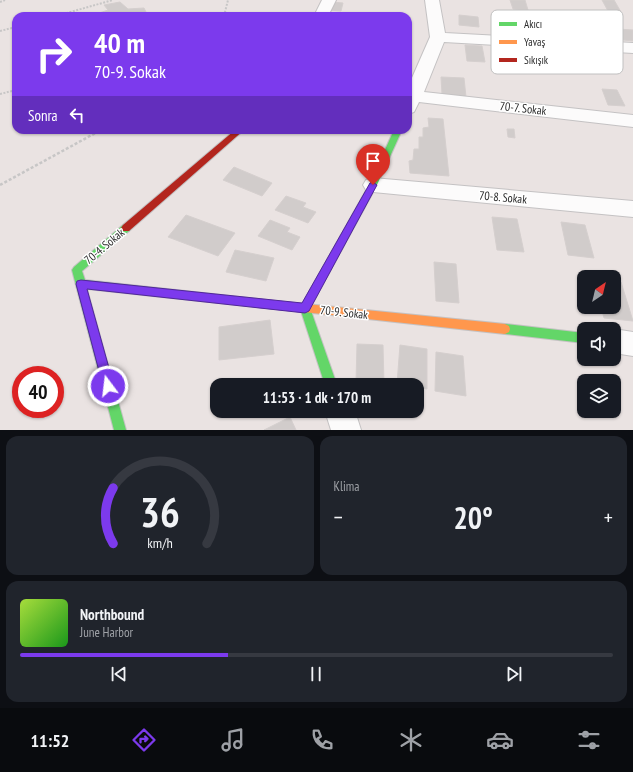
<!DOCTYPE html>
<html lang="tr">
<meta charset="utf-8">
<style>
body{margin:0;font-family:"PT Sans Narrow",sans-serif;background:#20242c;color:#f1f3f6;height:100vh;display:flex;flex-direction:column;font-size:15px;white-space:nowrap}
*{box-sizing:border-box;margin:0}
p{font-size:13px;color:#9ea1a6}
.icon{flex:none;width:22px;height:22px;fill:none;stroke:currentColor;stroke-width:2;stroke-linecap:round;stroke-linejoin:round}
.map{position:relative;height:430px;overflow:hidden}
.sheet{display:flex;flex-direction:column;gap:6px;padding:6px;background:#0d0f14;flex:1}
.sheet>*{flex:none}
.top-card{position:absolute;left:12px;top:12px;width:400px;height:122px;border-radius:12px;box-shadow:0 1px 3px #0004;background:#7c3aed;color:#fff;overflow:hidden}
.needle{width:26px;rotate:35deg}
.tools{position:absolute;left:577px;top:270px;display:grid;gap:8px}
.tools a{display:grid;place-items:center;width:44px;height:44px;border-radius:8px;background:#171b24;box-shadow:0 1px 3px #0004;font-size:20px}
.speed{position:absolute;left:12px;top:366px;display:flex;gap:8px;font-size:20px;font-weight:700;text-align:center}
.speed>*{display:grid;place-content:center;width:52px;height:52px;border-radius:50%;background:#171b24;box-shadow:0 1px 3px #0004;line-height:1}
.speed .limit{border:6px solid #d22;background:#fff;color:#111}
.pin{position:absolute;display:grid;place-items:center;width:34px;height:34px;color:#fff;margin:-41px -17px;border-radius:50% 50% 50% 0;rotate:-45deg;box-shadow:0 0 4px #0007}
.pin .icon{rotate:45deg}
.me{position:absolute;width:44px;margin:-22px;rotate:345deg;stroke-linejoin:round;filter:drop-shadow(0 0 3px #0008)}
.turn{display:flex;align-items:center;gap:14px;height:84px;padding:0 16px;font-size:18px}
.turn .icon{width:52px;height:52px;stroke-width:2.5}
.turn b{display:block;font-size:28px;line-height:34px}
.then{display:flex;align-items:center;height:38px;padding:0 16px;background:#0003;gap:8px;font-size:15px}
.big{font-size:30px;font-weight:600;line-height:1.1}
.sheet .tile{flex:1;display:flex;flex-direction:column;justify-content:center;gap:6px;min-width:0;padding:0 14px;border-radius:12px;background:#20242c}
.sheet .dial{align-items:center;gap:0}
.dial svg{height:104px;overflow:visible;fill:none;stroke:#363941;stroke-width:7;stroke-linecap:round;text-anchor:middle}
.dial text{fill:#f1f3f6;stroke:none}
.song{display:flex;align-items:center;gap:12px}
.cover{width:48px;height:48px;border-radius:6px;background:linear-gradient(135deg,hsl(80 70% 55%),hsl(120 70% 35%))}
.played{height:4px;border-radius:2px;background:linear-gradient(90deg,#7c3aed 35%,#363941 35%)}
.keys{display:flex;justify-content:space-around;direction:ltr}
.heat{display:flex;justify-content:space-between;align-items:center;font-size:22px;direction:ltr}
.sheet .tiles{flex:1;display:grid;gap:6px;grid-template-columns:1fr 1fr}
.tile:last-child{grid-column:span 2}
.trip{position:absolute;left:210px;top:378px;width:214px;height:40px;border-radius:12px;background:#171b24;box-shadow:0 1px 3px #0004;font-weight:600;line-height:40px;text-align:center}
.menu{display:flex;height:64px;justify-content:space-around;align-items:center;background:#090b0e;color:#9ea1a6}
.menu .icon{width:28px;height:28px}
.menu .active{color:#7c3aed}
.menu b{font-size:18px;color:#f1f3f6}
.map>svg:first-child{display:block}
.building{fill:#d1cccb;stroke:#d5cfce}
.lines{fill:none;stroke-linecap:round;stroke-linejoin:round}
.street-casing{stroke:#c4c2c3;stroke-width:2}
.fast-casing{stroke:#c4c2c3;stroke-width:2}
.slow-casing{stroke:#c4c2c3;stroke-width:2}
.jam-casing{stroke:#c4c2c3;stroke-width:2}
.path-far1{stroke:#c7c6c6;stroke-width:2;stroke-dasharray:2 1.5;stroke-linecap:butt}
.path{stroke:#c7c6c6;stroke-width:2.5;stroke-dasharray:3 2;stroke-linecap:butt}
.street{fill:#fcfbfb;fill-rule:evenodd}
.fast{fill:#63d668;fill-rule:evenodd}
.slow{fill:#ff974d;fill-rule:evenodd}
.jam{fill:#b3261e;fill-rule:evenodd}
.route{fill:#7c3aed;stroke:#51269a}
.labels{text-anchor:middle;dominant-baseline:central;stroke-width:3;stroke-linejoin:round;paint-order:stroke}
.street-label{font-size:12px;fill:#2c2c2c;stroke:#fff}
.key{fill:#fff;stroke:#c0c0c0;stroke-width:1}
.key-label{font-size:11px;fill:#2c2c2c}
</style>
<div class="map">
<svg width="633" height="430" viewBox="0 0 633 430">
<rect width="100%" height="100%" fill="#eae3e2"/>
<path class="building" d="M510,0H525L528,10L513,9Z
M602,0H614L621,12L608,11Z
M120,2L128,9L144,8L148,16H91L108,10L104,5Z
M332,2L343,3L341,11L329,10Z
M459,15L478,17L479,27L459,25Z
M617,29L633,30V41L623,40Z
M465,45L482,46L485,62L467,61Z
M441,77L464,78L466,97L442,94Z
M602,89L617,90L625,106L608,105Z
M428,118L443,119L449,176L410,173L409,161L413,160L414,149H419V137H423V128L429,127Z
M507,129H514L515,138L508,137Z
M234,167L272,183L262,196L223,180Z
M286,196L306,203L303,207L316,212L308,223L275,210Z
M186,215L235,233L218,256L168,237Z
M492,217L517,219L524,252L497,250Z
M270,220L290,228L287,232L300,237L292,250L258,236Z
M561,222L585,225L594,258L568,255Z
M235,250L274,258L266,281L226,272Z
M434,262L456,264L459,303L436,301Z
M614,281L621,282L633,321L604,318L601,307H614Z
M270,320L274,354L219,360V327Z
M357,344L383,345L384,385L356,383Z
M400,345L427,349V389L417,387V385L397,384Z
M436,352L463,356L466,396L435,391Z
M290,417L296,430H264Z"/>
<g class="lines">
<defs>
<path id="street" d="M322,0H336L328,16H314Z
M425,0H439L445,33L633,43V53L444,42L424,92L633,115V127L419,102L414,112L408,114V87L430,37Z
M373,178L633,201V217L373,192L366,190L363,185L366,180Z
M614,329L633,332V356L614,353Z
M325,411H355L361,430H331Z"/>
<path id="fast" d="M394,130H402L377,185L310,308L337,385H325L300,308L369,185Z
M126,224L129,225L131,228L129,231L82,271L85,280L276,301L280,302L281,305L280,308L276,309L87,289L126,430H114L72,270L74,267L123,225Z
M505,324L584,333V343L505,334L501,332L500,329L501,326Z"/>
<path id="slow" d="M276,301L505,324L509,326L510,329L509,332L505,334L276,309L272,308L271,305L272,302Z"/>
<path id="jam" d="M235,130H244L129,231H123L121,228L123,225Z"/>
</defs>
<use href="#street" class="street-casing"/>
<use href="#fast" class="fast-casing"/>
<use href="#slow" class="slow-casing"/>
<use href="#jam" class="jam-casing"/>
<path class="path-far1" d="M0,2L5,0
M56,16L113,0
M224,16L228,0
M0,31L16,27
M0,94L16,90"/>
<path class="path" d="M0,185L101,130"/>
<use href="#street" class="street"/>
<use href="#fast" class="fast"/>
<use href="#slow" class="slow"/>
<use href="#jam" class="jam"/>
</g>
<path class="route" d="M373,182L377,185L309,311L305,313L87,289L114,386L112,390L108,392L104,390L76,284L77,281L81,280L302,303L370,183Z"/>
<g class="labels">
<g class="street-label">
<text transform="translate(523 108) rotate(6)">70-7. Sokak</text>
<text transform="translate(503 197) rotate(5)">70-8. Sokak</text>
<text transform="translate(104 246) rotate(-40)">70-4. Sokak</text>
<text transform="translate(344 312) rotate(6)">70-9. Sokak</text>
</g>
</g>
<rect x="491" y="10" width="132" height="64" rx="6" class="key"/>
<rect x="499" y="22" width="18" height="4" fill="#63d668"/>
<rect x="499" y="40" width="18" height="4" fill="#ff974d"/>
<rect x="499" y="58" width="18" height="4" fill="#b3261e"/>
<g class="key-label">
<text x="524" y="28">Akıcı</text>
<text x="524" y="46">Yavaş</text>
<text x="524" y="64">Sıkışık</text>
</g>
</svg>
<div class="tools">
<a><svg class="needle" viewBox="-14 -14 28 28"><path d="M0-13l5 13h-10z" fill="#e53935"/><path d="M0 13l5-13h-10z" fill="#9ea1a6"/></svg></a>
<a><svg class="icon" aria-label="sound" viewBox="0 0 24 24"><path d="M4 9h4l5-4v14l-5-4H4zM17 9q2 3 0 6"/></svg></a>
<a><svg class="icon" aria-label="layers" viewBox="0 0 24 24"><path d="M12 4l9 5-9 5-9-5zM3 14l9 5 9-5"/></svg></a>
</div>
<div class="speed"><div class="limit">40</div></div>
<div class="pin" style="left:373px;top:185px;background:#d93025"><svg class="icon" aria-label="arrive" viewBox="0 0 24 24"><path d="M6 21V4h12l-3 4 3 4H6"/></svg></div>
<svg class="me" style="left:108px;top:386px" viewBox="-20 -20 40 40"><circle r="17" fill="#7c3aed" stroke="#fff" stroke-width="3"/><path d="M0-11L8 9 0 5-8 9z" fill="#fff"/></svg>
<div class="trip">11:53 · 1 dk · 170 m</div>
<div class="top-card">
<div class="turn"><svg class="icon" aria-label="right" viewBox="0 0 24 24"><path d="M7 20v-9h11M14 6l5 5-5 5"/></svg><div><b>40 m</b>70-9. Sokak</div></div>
<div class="then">Sonra<svg class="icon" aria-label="left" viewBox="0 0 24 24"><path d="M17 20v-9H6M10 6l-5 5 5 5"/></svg></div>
</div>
</div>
<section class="sheet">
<div class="tiles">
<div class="tile dial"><svg viewBox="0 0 100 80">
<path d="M14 69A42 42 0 1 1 86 69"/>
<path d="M14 69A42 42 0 0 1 14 26" stroke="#7c3aed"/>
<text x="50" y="56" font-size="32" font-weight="700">36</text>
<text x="50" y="72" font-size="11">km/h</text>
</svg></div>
<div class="tile"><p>Klima</p>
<div class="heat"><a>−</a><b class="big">20°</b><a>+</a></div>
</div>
<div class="tile">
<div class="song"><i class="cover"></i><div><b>Northbound</b><p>June Harbor</p></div></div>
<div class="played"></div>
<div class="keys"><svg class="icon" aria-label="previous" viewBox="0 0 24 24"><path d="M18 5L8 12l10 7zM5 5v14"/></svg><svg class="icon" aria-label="pause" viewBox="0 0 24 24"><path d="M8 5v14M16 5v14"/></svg><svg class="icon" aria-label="next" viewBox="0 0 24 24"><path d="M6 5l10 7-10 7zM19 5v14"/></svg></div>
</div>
</div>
</section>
<nav class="menu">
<b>11:52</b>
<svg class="icon active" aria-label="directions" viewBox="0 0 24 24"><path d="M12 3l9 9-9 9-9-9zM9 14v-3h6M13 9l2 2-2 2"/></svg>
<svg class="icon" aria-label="music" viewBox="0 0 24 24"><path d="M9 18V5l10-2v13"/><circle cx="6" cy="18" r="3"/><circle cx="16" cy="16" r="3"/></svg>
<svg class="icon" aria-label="phone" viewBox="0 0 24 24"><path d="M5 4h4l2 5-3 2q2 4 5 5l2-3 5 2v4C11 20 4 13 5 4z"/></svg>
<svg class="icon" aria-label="climate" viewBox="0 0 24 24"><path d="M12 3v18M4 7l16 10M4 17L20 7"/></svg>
<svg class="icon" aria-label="car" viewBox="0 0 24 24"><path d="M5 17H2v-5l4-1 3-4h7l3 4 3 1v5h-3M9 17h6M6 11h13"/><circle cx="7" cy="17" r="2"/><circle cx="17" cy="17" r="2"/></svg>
<svg class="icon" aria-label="filters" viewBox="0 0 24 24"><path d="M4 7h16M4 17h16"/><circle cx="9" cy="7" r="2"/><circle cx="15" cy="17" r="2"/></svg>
</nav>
